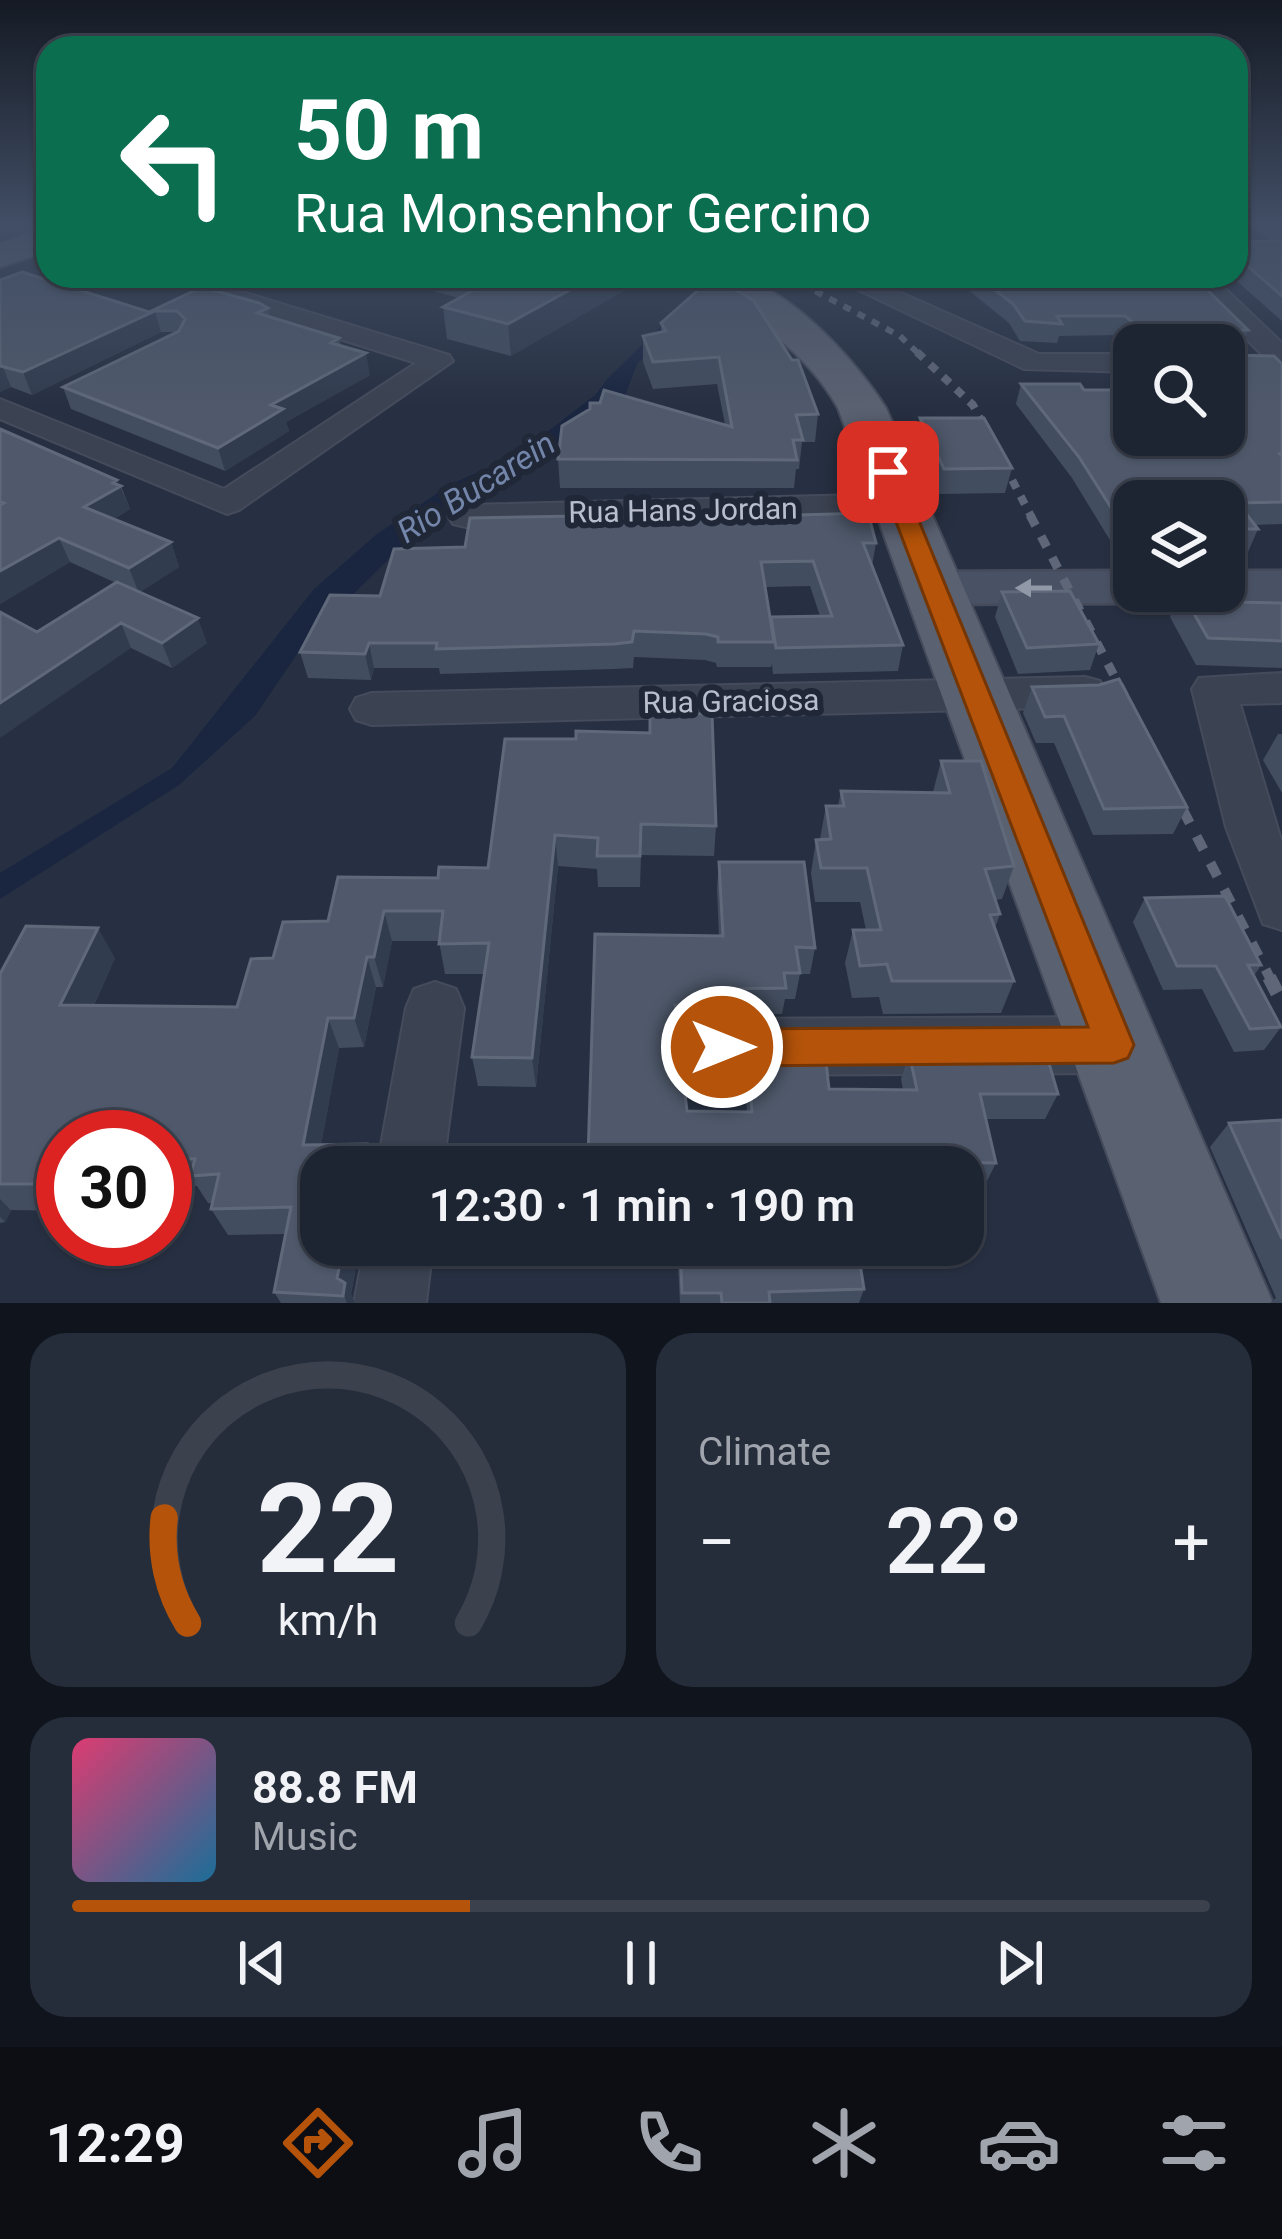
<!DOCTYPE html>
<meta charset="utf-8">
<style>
body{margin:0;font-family:Roboto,sans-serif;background:#252c3a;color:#f1f3f6;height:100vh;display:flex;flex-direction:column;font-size:45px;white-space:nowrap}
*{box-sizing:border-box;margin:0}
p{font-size:39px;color:#a0a4ac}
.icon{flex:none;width:66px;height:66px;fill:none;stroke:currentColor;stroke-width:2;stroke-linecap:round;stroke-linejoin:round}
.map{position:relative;height:1303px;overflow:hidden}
.side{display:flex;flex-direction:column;gap:30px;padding:30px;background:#10141c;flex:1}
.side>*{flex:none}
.hud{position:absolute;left:36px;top:36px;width:1212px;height:252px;border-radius:36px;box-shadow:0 3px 9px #0004,0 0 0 3px #3b414d;background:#0b6e4f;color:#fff;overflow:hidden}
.buttons{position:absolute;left:1113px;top:324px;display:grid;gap:24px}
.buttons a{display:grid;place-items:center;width:132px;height:132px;border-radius:24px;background:#1d2432;box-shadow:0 3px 9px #0004,0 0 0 3px #3b414d;font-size:60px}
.speed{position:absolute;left:36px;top:1110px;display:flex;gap:24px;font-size:60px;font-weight:700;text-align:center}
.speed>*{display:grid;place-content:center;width:156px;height:156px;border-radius:50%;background:#1d2432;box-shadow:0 3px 9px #0004,0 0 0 3px #3b414d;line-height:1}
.speed .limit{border:18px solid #d22;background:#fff;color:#111}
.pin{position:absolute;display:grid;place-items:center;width:102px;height:102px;color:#fff;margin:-51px;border-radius:24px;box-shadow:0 6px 18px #0006}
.me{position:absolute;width:132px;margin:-66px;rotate:90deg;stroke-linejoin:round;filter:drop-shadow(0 0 9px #0008)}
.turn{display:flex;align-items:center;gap:42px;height:252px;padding:0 60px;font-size:54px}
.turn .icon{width:156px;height:156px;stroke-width:2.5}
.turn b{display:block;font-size:84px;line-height:102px}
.big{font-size:90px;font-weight:600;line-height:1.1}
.side .widget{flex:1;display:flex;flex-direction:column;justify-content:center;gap:18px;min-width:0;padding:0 42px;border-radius:36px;background:#252c3a}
.side .dial{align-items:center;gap:0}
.dial svg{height:312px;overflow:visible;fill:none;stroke:#3b414d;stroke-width:7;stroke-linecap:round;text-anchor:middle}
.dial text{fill:#f1f3f6;stroke:none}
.song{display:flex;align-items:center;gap:36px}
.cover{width:144px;height:144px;border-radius:18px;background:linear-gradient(135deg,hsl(340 70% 55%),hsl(200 70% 35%))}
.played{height:12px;border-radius:6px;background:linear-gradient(90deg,#b45309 35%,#3b414d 35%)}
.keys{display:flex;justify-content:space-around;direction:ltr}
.heat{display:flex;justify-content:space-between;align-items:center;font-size:66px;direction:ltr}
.side .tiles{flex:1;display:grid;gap:30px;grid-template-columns:1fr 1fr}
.widget:last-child{grid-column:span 2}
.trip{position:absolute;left:300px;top:1146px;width:684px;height:120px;border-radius:36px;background:#1d2432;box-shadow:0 3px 9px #0004,0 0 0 3px #3b414d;font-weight:600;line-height:120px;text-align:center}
.tab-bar{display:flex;height:192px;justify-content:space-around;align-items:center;background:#0c0e14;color:#a0a4ac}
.tab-bar .icon{width:84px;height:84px}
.tab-bar .selected{color:#b45309}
.tab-bar b{font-size:54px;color:#f1f3f6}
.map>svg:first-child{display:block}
.water{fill:#1a2640}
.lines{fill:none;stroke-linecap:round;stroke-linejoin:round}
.street-casing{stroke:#454b5b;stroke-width:4}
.secondary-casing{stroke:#454b5b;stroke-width:5}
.primary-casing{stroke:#454b5b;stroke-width:4}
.street{fill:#3b4251;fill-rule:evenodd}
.secondary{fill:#495164;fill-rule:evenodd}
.primary{fill:#5a6171;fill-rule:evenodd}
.rail-far4{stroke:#5e6678;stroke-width:6;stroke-dasharray:8 8;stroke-linecap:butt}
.rail-far3{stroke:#5e6678;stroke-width:8;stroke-dasharray:9 9;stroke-linecap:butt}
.rail-far2{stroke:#5e6678;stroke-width:9;stroke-dasharray:12 12;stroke-linecap:butt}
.rail-far1{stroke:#5e6678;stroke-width:10;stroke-dasharray:15 15;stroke-linecap:butt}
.rail{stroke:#5e6678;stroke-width:14;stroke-dasharray:18 18;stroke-linecap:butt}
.wall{fill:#424d5f;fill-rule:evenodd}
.shaded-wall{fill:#323c4f}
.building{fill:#4f596b;stroke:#5f697a;stroke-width:3}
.oneway{fill:#9198a7}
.route{fill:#b45309;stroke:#753606;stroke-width:3}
.labels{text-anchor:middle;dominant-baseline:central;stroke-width:12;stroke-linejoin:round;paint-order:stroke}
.street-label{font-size:30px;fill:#b8becb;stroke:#202737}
.water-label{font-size:33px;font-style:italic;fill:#7385a9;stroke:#202737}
</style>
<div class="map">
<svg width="1282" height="1303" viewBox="0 0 1282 1303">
<rect width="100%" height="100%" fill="#273042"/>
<path class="water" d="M731,276H747L638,362L625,396L579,435L539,465L477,494L412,536L306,641L255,716L179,785L0,899V873L172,768L314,589L377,534L451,484L516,456L595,395L608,378L691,297Z"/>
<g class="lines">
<defs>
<path id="street" d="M829,276H863L1039,354H1134V372L1024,369Z
M1185,276H1212L1282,343V368L1272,365Z
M213,283L449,355L453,361L239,510L227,514L0,419V399L224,489L416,363L204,296L200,291L204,286Z
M900,494L913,497L918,505L913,513L466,527L453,524L448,516L453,508L466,505Z
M1282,673V703L1240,704L1282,843V930L1263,924L1226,827L1192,689L1199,678Z
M1085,677L1100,681L1107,692L1100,703L1085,707L372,725L356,720L350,709L356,698L372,693Z
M435,982L456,989L464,1008L443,1167H377L406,1008L414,989Z
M1114,1017L1135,1025L1144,1045L1135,1065L1114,1073L723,1075L702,1067L693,1047L702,1027L723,1019Z
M365,1245H433L426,1303H354Z"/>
<path id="secondary" d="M1134,571V591H1158L1153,598L1134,603L933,604L914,599L906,588L914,577L933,572Z
M1224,571H1282V603L1205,598L1200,591H1224Z"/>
<path id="primary" d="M48,227V251L0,267V243Z
M682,276C698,276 715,274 730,276C787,283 857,362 886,408L1273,1303H1161L838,408C804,348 749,314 688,284Z"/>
</defs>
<use href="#street" class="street-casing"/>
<use href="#secondary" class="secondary-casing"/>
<use href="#primary" class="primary-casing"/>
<use href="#street" class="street"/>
<use href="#secondary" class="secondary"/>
<use href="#primary" class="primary"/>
<path class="rail-far4" d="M787,276L900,336L920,355"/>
<path class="rail-far3" d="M917,352L973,405L1032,518"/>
<path class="rail-far2" d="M1030,515L1131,708"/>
<path class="rail-far1" d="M1169,783L1271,980"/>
<path class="rail" d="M1269,977L1282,1002"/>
</g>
<path class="wall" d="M48,224V263L37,260L31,245L47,240L46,225L0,238Z
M1250,224H1282V321L1231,276H1236V242H1272Z
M344,276H649L511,356L447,339L443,307L459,298L418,287L396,291Z
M951,276H1193L1248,330L1240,350H1228L1229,355L1282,364V524L1255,525L1258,529L1248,552L1224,551V501H1134V550H1116L1072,478L1016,404L1021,384L1084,390L1224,435V345H1134V348L1119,335L1059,336L1057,343L1020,341L1009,323Z
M0,280L149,312L268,308L270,317L339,338L341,346L370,375L286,422L289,431L225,471L71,409L63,387L177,332H161L32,395L11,387L0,392Z
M661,323L818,414L815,442H802L799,469H796L794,488H560L558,459L600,403L725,424L717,384L653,389L643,362V336L661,332Z
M920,418L1012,468L1005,493L939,494L916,442Z
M0,429L121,486L130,509L114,519L171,542L179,567L140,592L207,643L172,668L131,648L37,632L116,583L70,562L0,604Z
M577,521L876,543L872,566L903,645L898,671L773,674L772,664L771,667H717L716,663L705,660L634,657L633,668L614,669L440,674L439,668H374L371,680L308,678L300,652L380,596L465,547ZM810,586L820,616L770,620L765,587Z
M1181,591L1233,602L1282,603V668L1196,665L1170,617Z
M1002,592L1099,644L1090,670L1018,674L995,617Z
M1099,685L1187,807L1173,834L1093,835L1054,743H1036L1023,713L1032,687Z
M1278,734H1282V793L1263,760Z
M505,739L716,826L714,856L641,855L640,887H598L597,869L558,866L536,1087L478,1086L472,1057L484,974H445L439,941H392L383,987H376L364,1047L339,1048L321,1145V1245H360L351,1294L355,1303H281L274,1292L285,1234L228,1235L211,1209L212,1203H208L197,1186L165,1185V1137H63V1211L11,1210L5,1222L0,1223V974L115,958L94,1005L237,1007L273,958L328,921L438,878L488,868Z
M941,761L1014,866L1002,899L995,900L1000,914L995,928L1014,981L1001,1013L883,1014L879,997L852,998L845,963L853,930H866L860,902H815L811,873L816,840L820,839L826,806H838L841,791L933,792Z
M719,862L815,948L810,974H800L795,999H785L782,1014L723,1015L700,1023L696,1030L677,1031L687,1111L747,1112L745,1085L748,1060L829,1089L903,1090L901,1079L909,1053L1058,1094L1045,1119H986L996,1163L984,1187L963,1186V1167H588L595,934L719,936L717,888Z
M1145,898L1261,965L1254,976L1281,1027L1264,1050L1234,1052L1202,989L1163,990L1133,922Z
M1282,1120V1303H1270L1276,1298L1210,1147L1229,1123Z
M677,1245H857L864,1289L859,1303H680Z"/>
<path class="shaded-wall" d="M0,224H48L0,238Z
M393,276H417L418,287L396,291Z
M595,276H649L511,356L508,324Z
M155,311L161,332L32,395L23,372Z
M366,353L370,375L286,422L289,431L225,471L218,448L271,405Z
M2,365L11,387L0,392V366Z
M117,480L130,509L94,531L84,507Z
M59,538L70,562L0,604V571Z
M171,542L179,567L139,593L129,568Z
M198,618L207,643L172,668L162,643Z
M121,623L131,648L0,738V703Z
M369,643L374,668L371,680L365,654Z
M555,835L558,866L536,1087L532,1058Z
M384,911L392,941L383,987L374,957Z
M98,928L115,958L80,1035L60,1005Z
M367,957L376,987L364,1047L354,1018Z
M725,989L723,1015L700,1023L696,1030L697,1005L702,997Z
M328,1018L339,1048L316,1172L303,1145Z
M367,1144L376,1167H364Z
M0,1199L11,1210L5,1222L0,1217Z
M344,1245H360L351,1294L355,1303H347L337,1278Z"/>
<path class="building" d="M46,224H48V250L31,245L47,240Z
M1282,241V296L1236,256V242Z
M22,272L149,312L202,287L259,303L268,308L257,313L339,338L331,343L366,353L271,405L283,409L218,448L63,387L179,331L185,319L177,311H155L23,372L0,366V280Z
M489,276H595L508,324L443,307L495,278Z
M977,276H1193L1248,330L1228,331L1229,355L1274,356L1282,364V454H1280L1282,456V502L1238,503L1258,529H1224V501H1134V528H1124L1079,457L1021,384H1080L1084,390H1134V435H1224V345H1149L1145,340L1144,331L1125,316H1057L1062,324L1025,321L1013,304Z
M713,277L753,300L792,360H798L818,414L796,415L803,440H793L797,460L558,459L562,426L590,409V403H600L604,390L732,427L719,357L653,362L643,336L666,331L661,323Z
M920,418H984L1012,468L944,469Z
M0,429L117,480L113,483L121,486L84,507L171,542L129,568L59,538L0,571V505L4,503L0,501Z
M868,513L876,543H863L903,645L776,648L771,617L832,616L813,561L761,562L774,642H718V637L706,634L634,631L632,642L614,644L436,649L437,643H369L365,654L300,652L330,595L380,596L394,549L465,547L470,518L577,516V521Z
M117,582L198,618L162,643L121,623L0,703V612L37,632Z
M1070,591L1099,644L1027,648L1002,592Z
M1181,591L1226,592L1233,602L1282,603V641L1208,638Z
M1119,679L1187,807L1104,809L1064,716L1045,717L1032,687L1099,685Z
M650,713L712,714L716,826L641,824L640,856H597L598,838L555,835L532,1058L472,1057L489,943L439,944L443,911H384L374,957H367L354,1018H328L303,1145L367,1144L364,1167H321V1245H344L337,1278L345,1283L343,1296L274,1292L291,1207L211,1209L219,1174L190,1176L195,1159L165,1158V1137H63V1184H0V974L26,926L98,928L60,1005L237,1007L251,959L273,958L283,922L328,921L338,877L438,878L439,867L488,868L505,739H576V731L650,733Z
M941,761H981L1014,866L985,869L1000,914L990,915L1014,981H892L887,964L860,966L853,930H881L867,868H821L816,840L831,839L826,806H844L841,791L950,793Z
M719,862H804L815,948L796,947L800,973H784L786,988L725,989L702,997L697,1005H675L687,1111L752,1112L748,1060L826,1062L829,1089L917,1090L909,1053H1046L1058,1094H980L996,1163L842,1160L844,1167H676L675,1159L588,1158L595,934L723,936Z
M1225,896L1261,965H1248L1281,1027L1250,1029L1216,966H1177L1145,898Z
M1282,1120V1239L1229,1123Z
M680,1245H857L864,1289L769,1292L770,1303H722L721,1293H682Z"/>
<defs><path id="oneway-solid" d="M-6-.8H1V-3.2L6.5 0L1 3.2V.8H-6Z" transform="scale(3)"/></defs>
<use class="oneway" href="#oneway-solid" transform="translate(1034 588) rotate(180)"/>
<linearGradient id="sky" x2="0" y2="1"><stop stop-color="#151a24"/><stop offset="0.55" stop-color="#414e65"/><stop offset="1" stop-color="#414e65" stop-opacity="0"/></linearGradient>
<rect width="1282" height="407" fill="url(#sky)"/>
<path class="route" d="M888,466L899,472L1134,1045L1128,1058L1114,1063L722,1066L709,1060L703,1047L709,1034L722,1029L1088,1027L877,472Z"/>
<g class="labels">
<g class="street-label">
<text transform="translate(683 510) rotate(-1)">Rua Hans Jordan</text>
<text transform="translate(731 701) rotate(-1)">Rua Graciosa</text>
</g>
<g class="water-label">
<text transform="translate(476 487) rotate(-32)">Rio Bucarein</text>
</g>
</g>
</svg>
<div class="buttons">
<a><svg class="icon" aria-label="search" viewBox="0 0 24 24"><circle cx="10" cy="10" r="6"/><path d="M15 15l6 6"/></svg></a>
<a><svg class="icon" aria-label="layers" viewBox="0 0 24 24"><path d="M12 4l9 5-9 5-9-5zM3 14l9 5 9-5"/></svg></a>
</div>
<div class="speed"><div class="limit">30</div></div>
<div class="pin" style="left:888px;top:472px;background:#d93025"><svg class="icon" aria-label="arrive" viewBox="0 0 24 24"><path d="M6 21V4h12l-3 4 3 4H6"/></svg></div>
<svg class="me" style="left:722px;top:1047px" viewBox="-20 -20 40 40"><circle r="17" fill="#b45309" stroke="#fff" stroke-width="3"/><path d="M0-11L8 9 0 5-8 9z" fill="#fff"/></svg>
<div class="trip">12:30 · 1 min · 190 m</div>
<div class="hud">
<div class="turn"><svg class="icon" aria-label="left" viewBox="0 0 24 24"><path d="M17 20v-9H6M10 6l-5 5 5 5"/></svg><div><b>50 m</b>Rua Monsenhor Gercino</div></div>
</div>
</div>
<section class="side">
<div class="tiles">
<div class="widget dial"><svg viewBox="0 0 100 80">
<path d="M14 69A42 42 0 1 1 86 69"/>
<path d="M14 69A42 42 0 0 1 8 42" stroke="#b45309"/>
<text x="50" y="56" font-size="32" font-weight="700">22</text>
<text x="50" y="72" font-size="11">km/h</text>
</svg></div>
<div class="widget"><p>Climate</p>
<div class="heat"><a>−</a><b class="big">22°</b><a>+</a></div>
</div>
<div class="widget">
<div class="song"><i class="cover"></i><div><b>88.8 FM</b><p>Music</p></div></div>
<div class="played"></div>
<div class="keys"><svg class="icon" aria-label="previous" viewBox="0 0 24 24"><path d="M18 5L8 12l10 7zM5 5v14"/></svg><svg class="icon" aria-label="pause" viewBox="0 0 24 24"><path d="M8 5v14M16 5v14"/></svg><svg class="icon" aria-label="next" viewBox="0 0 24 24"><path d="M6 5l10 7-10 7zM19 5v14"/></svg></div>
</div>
</div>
</section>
<nav class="tab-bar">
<b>12:29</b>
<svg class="icon selected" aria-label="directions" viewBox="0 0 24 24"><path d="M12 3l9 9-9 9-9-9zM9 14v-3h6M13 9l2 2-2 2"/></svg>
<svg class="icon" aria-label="music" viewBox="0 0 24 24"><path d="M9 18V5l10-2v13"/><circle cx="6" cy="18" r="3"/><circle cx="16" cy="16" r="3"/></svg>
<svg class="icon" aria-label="phone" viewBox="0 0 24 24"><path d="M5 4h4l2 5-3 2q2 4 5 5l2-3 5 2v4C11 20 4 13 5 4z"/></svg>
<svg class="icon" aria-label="climate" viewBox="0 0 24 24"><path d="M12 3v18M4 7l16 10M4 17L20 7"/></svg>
<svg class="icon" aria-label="car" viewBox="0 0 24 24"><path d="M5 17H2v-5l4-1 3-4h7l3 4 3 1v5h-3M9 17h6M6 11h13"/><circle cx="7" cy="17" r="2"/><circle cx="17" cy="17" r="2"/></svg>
<svg class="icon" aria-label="filters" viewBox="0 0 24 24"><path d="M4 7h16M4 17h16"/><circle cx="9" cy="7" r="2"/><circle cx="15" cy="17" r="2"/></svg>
</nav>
